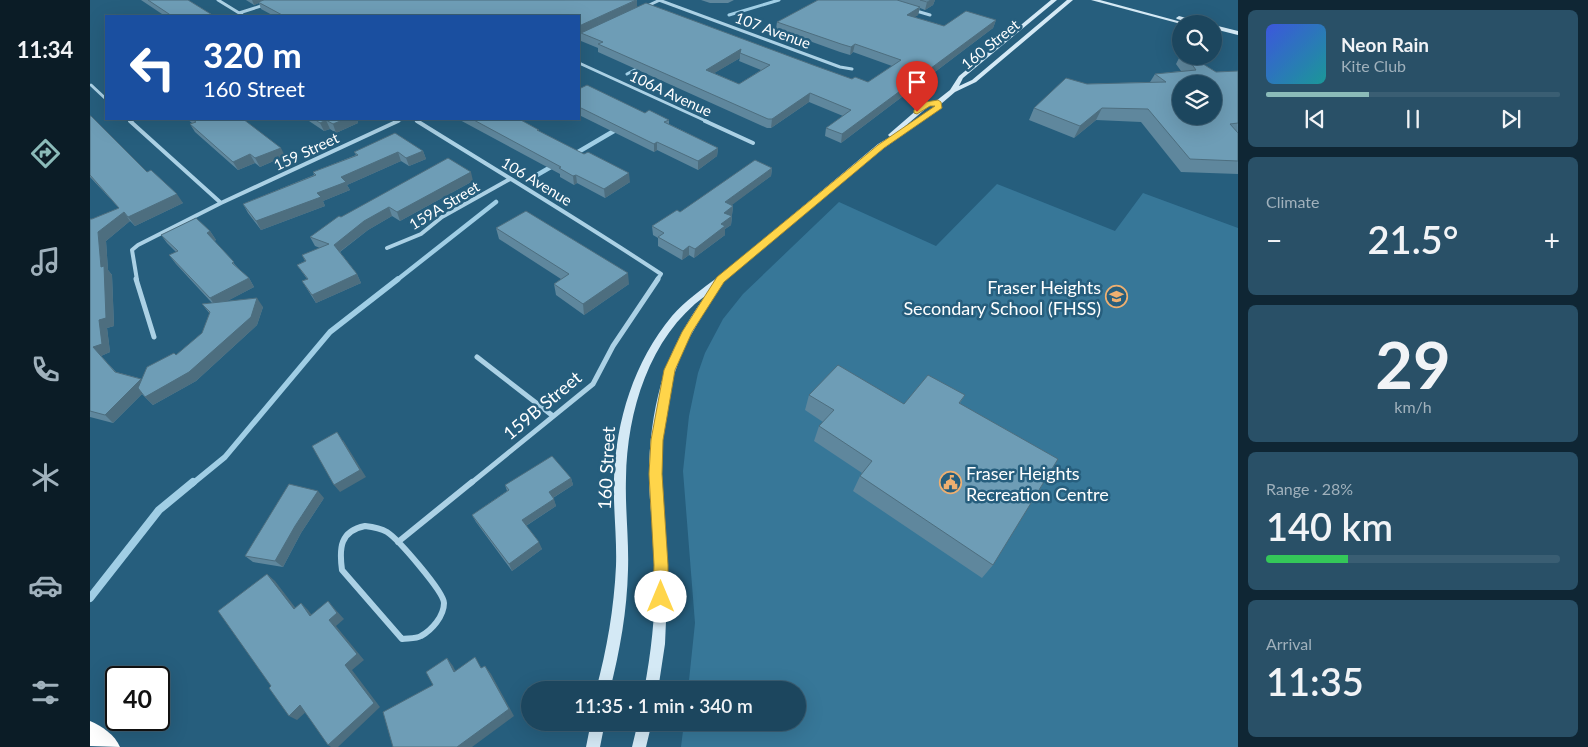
<!DOCTYPE html>
<meta charset="utf-8">
<style>
body{margin:0;font-family:Lato,sans-serif;background:#295067;color:#f1f3f6;height:100vh;display:flex;flex-direction:column;font-size:19px;white-space:nowrap}
*{box-sizing:border-box;margin:0}
p{font-size:16px;color:#a0b1bc}
.icon{flex:none;width:28px;height:28px;fill:none;stroke:currentColor;stroke-width:2;stroke-linecap:round;stroke-linejoin:round}
.map{position:relative;flex:1;overflow:hidden}
.panel{display:flex;flex-direction:column;gap:10px;padding:10px;background:#0f2634;width:350px}
.panel>*{flex:none}
.top-card{position:absolute;left:15px;top:15px;width:475px;height:105px;border-radius:0px;box-shadow:0 5px 20px #0002,0 0 0 1px #3a5e73;background:#1a4fa0;color:#fff;overflow:hidden}
.tools{position:absolute;left:1082px;top:15px;display:grid;gap:10px}
.tools a{display:grid;place-items:center;width:50px;height:50px;border-radius:50%;background:#1c465e;box-shadow:0 5px 20px #0002,0 0 0 1px #3a5e73;font-size:25px}
.speed{position:absolute;left:15px;top:666px;display:flex;gap:10px;font-size:25px;font-weight:700;text-align:center}
.speed>*{display:grid;place-content:center;width:65px;height:65px;border-radius:50%;background:#1c465e;box-shadow:0 5px 20px #0002,0 0 0 1px #3a5e73;line-height:1}
.speed .limit{border:2px solid #111;border-radius:8px;background:#fff;color:#111}
.pin{position:absolute;display:grid;place-items:center;width:42px;height:42px;color:#fff;margin:-51px -21px;border-radius:50% 50% 50% 0;rotate:-45deg;box-shadow:0 0 5px #0007}
.pin .icon{rotate:45deg}
.me{position:absolute;width:55px;margin:-28px;rotate:0deg;stroke-linejoin:round;filter:drop-shadow(0 0 4px #0008)}
.turn{display:flex;align-items:center;gap:18px;height:105px;padding:0 15px;font-size:22px}
.turn .icon{width:65px;height:65px;stroke-width:2.5}
.turn b{display:block;font-size:35px;line-height:42px}
.big{font-size:38px;font-weight:600;line-height:1.1}
.panel .card{flex:1;display:flex;flex-direction:column;justify-content:center;gap:8px;min-width:0;padding:0 18px;border-radius:8px;background:#295067}
.panel .dial{align-items:center;gap:0}
.dial b{font-size:65px;line-height:1}
.song{display:flex;align-items:center;gap:15px}
.cover{width:60px;height:60px;border-radius:8px;background:linear-gradient(135deg,hsl(230 70% 55%),hsl(180 70% 35%))}
.played{height:5px;border-radius:2px;background:linear-gradient(90deg,#8bbbb9 35%,#3a5e73 35%)}
.keys{display:flex;justify-content:space-around;direction:ltr}
.heat{display:flex;justify-content:space-between;align-items:center;font-size:28px;direction:ltr}
.charge{height:8px;border-radius:4px;background:linear-gradient(90deg,#34c759 28%,#3a5e73 0)}
.trip{position:absolute;left:431px;top:681px;width:285px;height:50px;border-radius:25px;background:#1c465e;box-shadow:0 5px 20px #0002,0 0 0 1px #3a5e73;font-weight:600;line-height:50px;text-align:center}
main{display:flex;flex:1;min-height:0}
.tab-bar{display:flex;flex-direction:column;width:90px;justify-content:space-around;align-items:center;background:#0b1c26;color:#a0b1bc}
.tab-bar .icon{width:35px;height:35px}
.tab-bar .active{color:#8bbbb9}
.tab-bar b{font-size:22px;color:#f1f3f6}
.map>svg:first-child{display:block}
.green{fill:#377798}
.lines{fill:none;stroke-linecap:round;stroke-linejoin:round}
.stream-far3{stroke:#a0cee5;stroke-width:3}
.stream-far2{stroke:#a0cee5;stroke-width:4.5}
.stream-far1{stroke:#a0cee5;stroke-width:5.5}
.stream{stroke:#a0cee5;stroke-width:8}
.street-far3{stroke:#abd1e5;stroke-width:3}
.street-far2{stroke:#abd1e5;stroke-width:4}
.street-far1{stroke:#abd1e5;stroke-width:5}
.street{stroke:#abd1e5;stroke-width:6}
.secondary{fill:#d4e9f5;fill-rule:evenodd}
.highway{fill:#fff;fill-rule:evenodd}
.wall{fill:#5f879d;fill-rule:evenodd}
.shaded-wall{fill:#4d6e7f}
.building{fill:#6e9db6;stroke:#4d6e7f;fill-rule:evenodd}
.route{fill:#ffd54a;stroke:#a68a30}
.labels{text-anchor:middle;dominant-baseline:central;stroke-width:5;stroke-linejoin:round;paint-order:stroke}
.far-street-label{font-size:15px;fill:#fff;stroke:#265e7d}
.poi-label{font-size:18px;fill:#fff;stroke:#265e7d;text-anchor:end}
.street-label{font-size:18px;fill:#fff;stroke:#265e7d}
</style>
<main>
<nav class="tab-bar">
<b>11:34</b>
<svg class="icon active" aria-label="directions" viewBox="0 0 24 24"><path d="M12 3l9 9-9 9-9-9zM9 14v-3h6M13 9l2 2-2 2"/></svg>
<svg class="icon" aria-label="music" viewBox="0 0 24 24"><path d="M9 18V5l10-2v13"/><circle cx="6" cy="18" r="3"/><circle cx="16" cy="16" r="3"/></svg>
<svg class="icon" aria-label="phone" viewBox="0 0 24 24"><path d="M5 4h4l2 5-3 2q2 4 5 5l2-3 5 2v4C11 20 4 13 5 4z"/></svg>
<svg class="icon" aria-label="climate" viewBox="0 0 24 24"><path d="M12 3v18M4 7l16 10M4 17L20 7"/></svg>
<svg class="icon" aria-label="car" viewBox="0 0 24 24"><path d="M5 17H2v-5l4-1 3-4h7l3 4 3 1v5h-3M9 17h6M6 11h13"/><circle cx="7" cy="17" r="2"/><circle cx="17" cy="17" r="2"/></svg>
<svg class="icon" aria-label="filters" viewBox="0 0 24 24"><path d="M4 7h16M4 17h16"/><circle cx="9" cy="7" r="2"/><circle cx="15" cy="17" r="2"/></svg>
</nav>
<div class="map">
<svg width="1148" height="747" viewBox="0 0 1148 747">
<rect width="100%" height="100%" fill="#265e7d"/>
<path class="green" d="M907,184L1025,231L1053,193L1148,228V747H591L594,723L708,722V690H598L605,623L593,471L599,416L608,373L615,353L633,319L653,294L749,202L846,246Z"/>
<g class="lines">
<path class="stream-far3" d="M639,15L689,0
M537,74L552,66"/>
<path class="stream-far2" d="M483,155L529,128
M447,175L466,164
M307,280L406,202"/>
<path class="stream-far1" d="M102,484L135,457L240,332L308,279"/>
<path class="stream" d="M0,598L69,510L103,482"/>
<path class="street-far3" d="M128,0L154,16
M569,0L750,67L762,69
M555,7L570,0
M823,10L840,15
M149,13L174,5
M489,63L618,122
M1,85L16,99
M38,119L42,122
M324,119L329,122
M305,122L312,119"/>
<path class="street-far2" d="M40,121L131,203
M327,121C409,172 491,221 571,274L567,280
M615,121L663,143
M297,248L331,234L352,217L420,179
M47,280L42,250L48,245L131,203L308,121"/>
<path class="street-far1" d="M46,279L64,337
M387,357L463,416
M380,484L503,384L523,346L568,279"/>
<path class="street" d="M275,526C283,527 290,528 297,532C308,539 354,592 354,603C354,616 342,630 331,636C326,639 317,638 312,639L252,570C249,548 250,531 275,526Z
M308,542L382,482"/>
<path class="secondary" d="M961,0H967L873,78L869,86L882,80L977,0H983L886,82L865,92L851,104V108L794,148L631,283L594,347L581,383L572,436L571,475L577,554V597L575,644L568,690H554C562,649 566,607 565,565C564,535 559,504 559,474C559,444 563,413 571,384C580,351 596,323 615,296C559,337 537,412 536,478C535,509 539,539 538,570C537,611 530,650 520,690H506C517,649 524,608 526,566C527,537 523,508 524,479C526,420 544,362 582,316C595,301 612,289 628,277L788,144L800,137L798,135L799,134L836,102L846,101L860,90L869,76ZM840,105H845L846,106L813,128Z
M1001,0H1010L1099,24H1091Z
M1089,16L1114,23L1115,24H1105L1087,19L1086,18Z
M1124,25L1148,31V35L1124,29Z
M501,722H515L510,747H496Z
M548,722H562L556,747H542Z"/>
<path class="highway" d="M0,721C12,726 25,735 30,747L0,746Z"/>
</g>
<path class="wall" d="M51,0H98L124,16H75Z
M156,0H547V7L762,79L778,82L802,66L763,52L760,55L750,52L686,29L687,22L728,0H845L843,5L835,10L830,8L828,15L824,17L854,26L906,20L903,28L751,143L735,136L736,128L753,116L719,102L681,128H677L508,52V48L491,41V33L489,34V16H184L171,9L169,3L164,5ZM650,58L649,61L671,70L649,84L624,73Z
M611,0H644L638,3H620Z
M1091,54V56H1100L1126,72L1148,71V174L1091,172L1051,122L1006,120L984,138L939,120L944,108L997,84L1060,82L1065,74L1091,71L1086,64Z
M489,89L555,113L579,120V124L628,148L627,156L608,170L567,150L564,152L489,115Z
M0,116L57,172L93,203L45,226L40,221L16,241L18,270L22,275L24,326L17,328L20,352L11,356L26,372L52,379L86,355L112,333L120,314L112,304L122,303L86,264L79,255L86,252L77,243L71,235L120,231L126,240L124,241L149,269L159,278L164,287L137,301L173,307L167,325L106,381L63,405L52,394L23,423L0,417V219H2L29,208L0,177Z
M97,119H153L195,156L170,167L165,163L148,170L105,132L100,124L102,123Z
M216,119H267L268,123L246,133L240,129L234,131Z
M368,119H429L449,130V131L540,182L515,198L487,183L484,185L470,177V174Z
M333,151L336,159L319,166L311,161L257,185L260,190L233,201L235,206L171,230L158,213L153,204L224,175L223,172L266,155L264,152Z
M682,168L681,176L641,205L643,206L642,215L641,216H642L641,225L635,229V235L604,258L599,255L592,260L568,246V238L563,235L562,226L590,212Z
M383,181L310,221L302,216L278,230L250,252L267,274L271,283L226,303L212,281L217,279L207,265L215,261L212,255L230,248L225,246L220,237L251,217Z
M406,228L539,284L494,315L466,295L464,284L471,279L409,239Z
M719,395L814,404L875,395L870,403L903,565L892,578L763,491L770,476L772,473L724,441L729,426L733,422L715,410Z
M481,478L483,485L463,498L466,506L436,526L452,549L422,571L386,522L382,515L417,491L415,485Z
M234,498L211,533L193,567L163,562L155,556Z"/>
<path class="shaded-wall" d="M162,0H181L168,2L169,3L164,5Z
M547,0V7L489,34V26Z
M841,0H845L843,5L835,10L837,2Z
M830,7L828,15L815,23L817,15Z
M906,20L903,28L751,143L752,134Z
M765,44L763,52L760,55L761,47Z
M651,49L650,53V58L616,78V70Z
M720,93L719,102L681,128L682,119Z
M1012,108L1006,120L984,138L990,126Z
M255,119H267L268,123L246,133L243,124Z
M236,120L240,129L234,131L230,123Z
M567,142V150L564,152V144Z
M191,148L195,156L170,167L165,158Z
M628,148L627,156L608,170V161Z
M333,151L336,159L319,166L316,158Z
M308,152L311,161L257,185L260,190L233,201L235,206L171,230L166,221L251,177Z
M160,154L165,163L148,170L143,162Z
M682,168L681,176L634,211L635,202Z
M381,172L383,181L310,221L307,212Z
M539,173L540,182L515,198L514,189Z
M486,175L487,183L484,185L483,176Z
M87,194L93,203L45,226L38,217Z
M643,206L642,215L634,221V213Z
M299,207L302,216L278,230L248,253L244,245L274,221Z
M34,212L40,221L16,241L18,270L22,275L24,326L17,328L20,352L11,356L33,381L3,347L9,320L11,267L8,232Z
M642,216L641,225L635,229V235L604,258L605,249L631,224Z
M120,231L126,240L122,242L117,233Z
M599,246V255L592,260L593,251Z
M538,273L539,284L494,315L493,304Z
M267,274L271,283L226,303L222,295Z
M159,278L164,287L126,307L120,298Z
M167,298L173,307L167,325L106,381L63,405L55,397Z
M51,379L59,387L23,423L15,415Z
M253,440L276,477L250,492L244,485Z
M481,478L483,485L461,499L459,492Z
M228,491L234,498L211,533L193,567L185,561L205,526Z
M464,499L466,506L434,527L432,520Z
M449,542L452,549L422,571L419,564Z
M177,574L185,581L211,615L204,609Z
M238,601L244,608L254,619L246,626L274,660L262,670L290,707L248,747H241L238,745L255,665L239,620Z
M211,603L218,610L227,622L220,616Z
M357,658L363,666L370,680L364,672Z
M395,666L401,674L424,716L382,747H367Z
M210,705L218,710L207,720L199,716Z"/>
<path class="building" d="M58,0H98L124,16H82Z
M174,0H546L489,26V16H194L168,2Z
M728,0H807L830,7L817,15L854,26L876,11L906,20L752,134L736,128L761,110L720,93L682,119H678L508,44L513,42L491,33L556,3L723,65L762,79L765,77L778,82L811,60L765,44L761,47L751,44L687,22ZM651,49L650,53L680,65L649,84L616,70Z
M830,0H841L837,2Z
M1096,56H1100L1126,72L1148,71V123L1140,124L1148,133V161L1100,159L1058,109L1012,108L990,126L944,108L976,78L997,84L1076,82L1065,74L1106,70ZM1091,84H1124V116H1091Z
M497,85L555,113L559,110L579,120L574,122L628,148L608,161L567,142L564,144L489,107V89Z
M0,116H1L57,172L61,170L87,194L38,217L34,212L8,232L11,267L14,266L16,318L9,320L12,344L3,347L25,372L51,379L15,415L0,411V219H2L29,208L0,175Z
M102,119H153L191,148L165,158L160,154L143,162L100,124L106,122Z
M224,119H255L243,124L236,120L230,123Z
M382,119H429L449,130H447L494,154L498,152L539,173L514,189L486,175L483,176L469,168L471,167Z
M305,133L333,151L316,158L308,152L251,177L256,182L227,193L231,197L166,221L153,204L226,175L223,172L268,155L264,152Z
M358,158L381,172L307,212L299,207L274,221L244,245L267,274L222,295L212,281L218,279L207,265L216,261L212,255L239,244L220,237L249,216L251,217Z
M665,160L682,168L635,202L643,206L634,213L642,216L631,224L635,226L605,249L599,246L593,251L568,237L574,233L562,226L587,210L590,212Z
M436,211L538,273L493,304L464,284L479,274L406,228Z
M106,218L120,231L117,233L144,262L142,263L159,278L120,298L79,255L88,251L71,235Z
M167,298L161,317L99,372L55,397L48,388L57,367L84,353L86,355L112,333L120,312L112,304Z
M748,365L814,404L838,375L875,395L869,403L968,459L903,565L770,476L782,461L729,426L744,410L719,395Z
M247,432L270,470L244,485L222,446Z
M462,456L481,478L459,492L464,499L432,520L449,542L419,564L382,515L419,490L415,485Z
M199,484L228,491L205,526L185,561L155,556Z
M177,574L204,609L211,603L220,616L238,601L247,613L239,620L267,654L255,665L284,703L238,745L210,705L199,716L179,688L181,686L128,611Z
M385,657L391,668L395,666L419,709L367,747H303L293,712L343,685L336,672L357,658L364,672Z"/>
<path class="route" d="M848,100L851,102L852,108L794,148L634,282L602,332L585,370L573,440L572,474L578,565V597L576,602L571,604L566,602L563,597L564,565L559,474L561,440L574,370L592,332L627,277L788,145L845,106H840L827,114L824,113V110L835,102Z"/>
<defs>
<symbol id="school-ring" viewBox="-11 -11 22 22"><circle r="9.5" fill="#265e7d" stroke="#eeaf70" stroke-width="1.5"/><path d="M0-5L7-2L0 1L-7-2ZM-4 1L0 2.5L4 1V4Q0 6-4 4Z" fill="#eeaf70"/></symbol>
<symbol id="civic-ring" viewBox="-11 -11 22 22"><circle r="9.5" fill="#265e7d" stroke="#eeaf70" stroke-width="1.5"/><path d="M-.6-6.5H3V-4.5H.6V-3L4-1V1h2V6H-6V1h2V-1L-.6-3ZM-1.2 2.5V6h2.4V2.5Z" fill="#eeaf70"/></symbol>
</defs>
<g fill-rule="evenodd">
<use href="#school-ring" x="1014" y="284" width="25" height="25"/>
<use href="#civic-ring" x="848" y="470" width="25" height="25"/>
</g>
<g class="labels">
<g class="far-street-label">
<text transform="translate(683 30) rotate(20)">107 Avenue</text>
<text transform="translate(900 44) rotate(-39)">160 Street</text>
<text transform="translate(581 93) rotate(25)">106A Avenue</text>
<text transform="translate(216 151) rotate(-25)">159 Street</text>
<text transform="translate(447 181) rotate(31)">106 Avenue</text>
<text transform="translate(354 205) rotate(-31)">159A Street</text>
</g>
<g class="poi-label">
<text x="1011" y="287">Fraser Heights<tspan x="1011" dy="21">Secondary School (FHSS)</tspan></text>
<text x="876" y="473" text-anchor="start">Fraser Heights<tspan x="876" dy="21">Recreation Centre</tspan></text>
</g>
<g class="street-label">
<text transform="translate(452 405) rotate(-40)">159B Street</text>
<text transform="translate(516 468) rotate(-87)">160 Street</text>
</g>
</g>
</svg>
<div class="tools">
<a><svg class="icon" aria-label="search" viewBox="0 0 24 24"><circle cx="10" cy="10" r="6"/><path d="M15 15l6 6"/></svg></a>
<a><svg class="icon" aria-label="layers" viewBox="0 0 24 24"><path d="M12 4l9 5-9 5-9-5zM3 14l9 5 9-5"/></svg></a>
</div>
<div class="speed"><div class="limit">40</div></div>
<div class="pin" style="left:827px;top:112px;background:#d93025"><svg class="icon" aria-label="arrive" viewBox="0 0 24 24"><path d="M6 21V4h12l-3 4 3 4H6"/></svg></div>
<svg class="me" style="left:571px;top:597px" viewBox="-20 -20 40 40"><circle r="19" fill="#fff"/><path d="M0-13L10 11 0 6-10 11z" fill="#ffd54a"/></svg>
<div class="trip">11:35 · 1 min · 340 m</div>
<div class="top-card">
<div class="turn"><svg class="icon" aria-label="left" viewBox="0 0 24 24"><path d="M17 20v-9H6M10 6l-5 5 5 5"/></svg><div><b>320 m</b>160 Street</div></div>
</div>
</div>
<section class="panel">
<div class="card">
<div class="song"><i class="cover"></i><div><b>Neon Rain</b><p>Kite Club</p></div></div>
<div class="played"></div>
<div class="keys"><svg class="icon" aria-label="previous" viewBox="0 0 24 24"><path d="M18 5L8 12l10 7zM5 5v14"/></svg><svg class="icon" aria-label="pause" viewBox="0 0 24 24"><path d="M8 5v14M16 5v14"/></svg><svg class="icon" aria-label="next" viewBox="0 0 24 24"><path d="M6 5l10 7-10 7zM19 5v14"/></svg></div>
</div>
<div class="card"><p>Climate</p>
<div class="heat"><a>−</a><b class="big">21.5°</b><a>+</a></div>
</div>
<div class="card dial"><b>29</b><p>km/h</p></div>
<div class="card"><p>Range · 28%</p><b class="big">140 km</b><div class="charge"></div></div>
<div class="card"><p>Arrival</p><b class="big">11:35</b></div>
</section>
</main>
